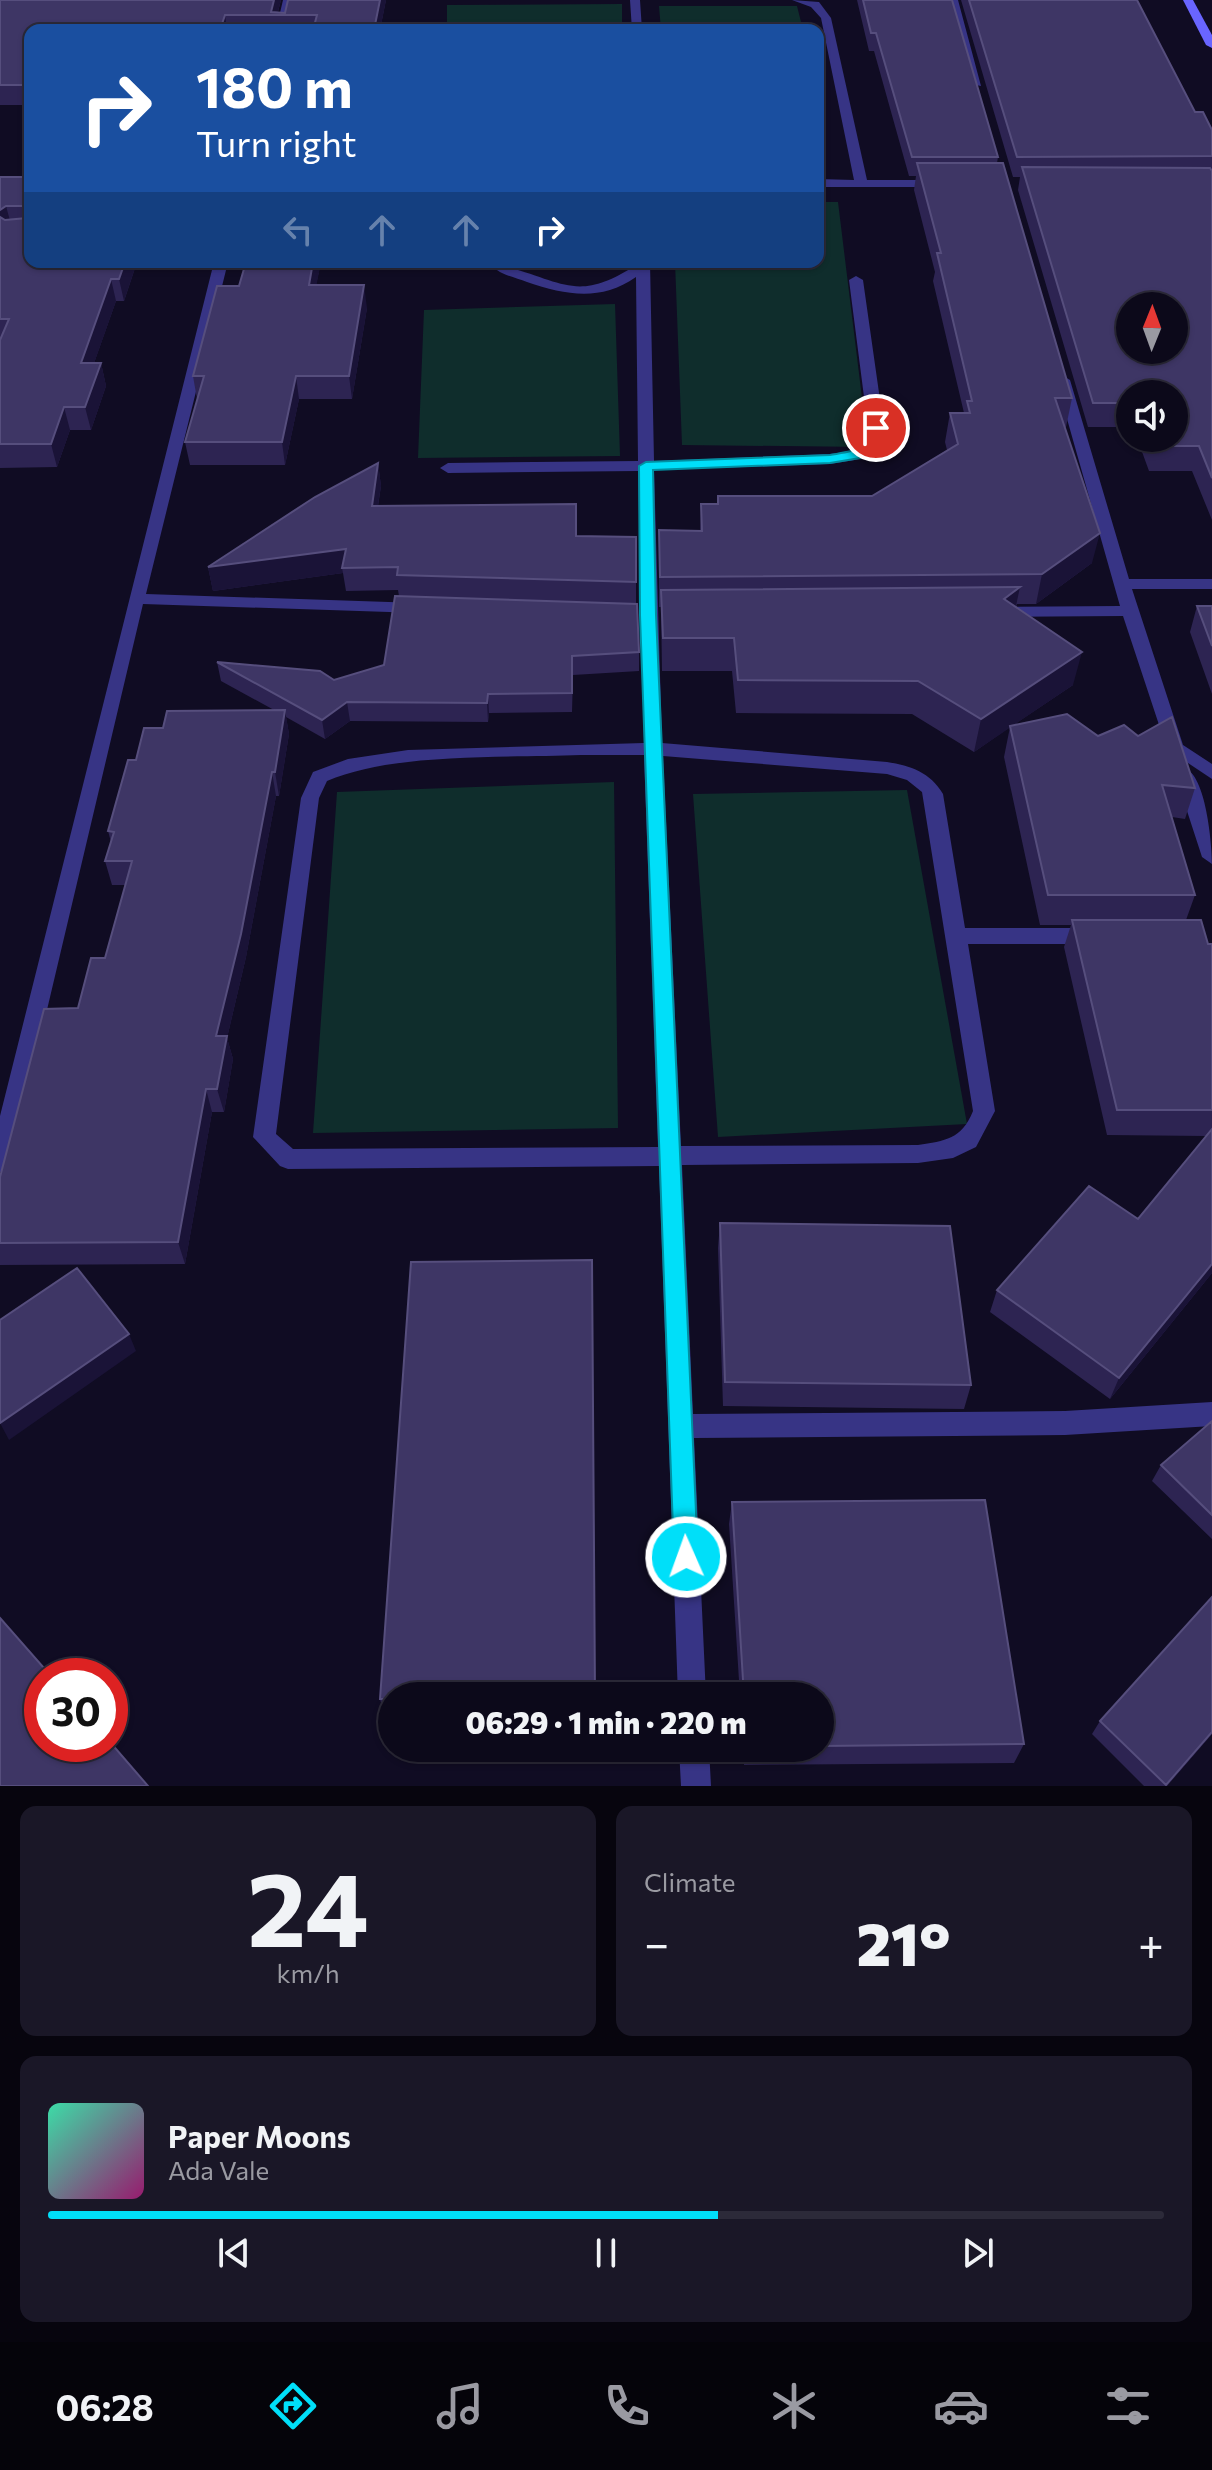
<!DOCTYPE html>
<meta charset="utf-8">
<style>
body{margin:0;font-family:Commissioner,sans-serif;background:#1a1727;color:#f1f3f6;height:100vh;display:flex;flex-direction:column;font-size:30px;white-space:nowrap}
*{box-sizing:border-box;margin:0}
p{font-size:26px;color:#9a9aa2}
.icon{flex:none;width:44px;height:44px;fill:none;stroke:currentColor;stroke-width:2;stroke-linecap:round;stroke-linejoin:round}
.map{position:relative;height:1786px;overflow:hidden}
.sheet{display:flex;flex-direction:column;gap:20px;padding:20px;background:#07050e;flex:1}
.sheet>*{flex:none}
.hud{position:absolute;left:24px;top:24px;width:800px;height:244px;border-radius:16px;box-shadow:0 2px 6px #0004,0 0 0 2px #2c2a39;background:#1a4fa0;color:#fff;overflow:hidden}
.needle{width:52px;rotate:1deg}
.tools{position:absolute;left:1116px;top:292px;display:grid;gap:16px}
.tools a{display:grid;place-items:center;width:72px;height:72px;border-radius:50%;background:#0c091a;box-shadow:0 2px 6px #0004,0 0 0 2px #2c2a39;font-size:40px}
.speed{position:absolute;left:24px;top:1658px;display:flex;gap:16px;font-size:40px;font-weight:700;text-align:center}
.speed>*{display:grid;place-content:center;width:104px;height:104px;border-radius:50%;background:#0c091a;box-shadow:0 2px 6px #0004,0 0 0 2px #2c2a39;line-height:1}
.speed .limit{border:12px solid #d22;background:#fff;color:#111}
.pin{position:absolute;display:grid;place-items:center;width:68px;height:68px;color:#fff;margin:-34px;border:4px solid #fff;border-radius:50%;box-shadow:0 2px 8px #0007}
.me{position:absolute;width:88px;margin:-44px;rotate:358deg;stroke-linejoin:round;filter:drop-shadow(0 0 6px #0008)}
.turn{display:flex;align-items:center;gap:28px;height:168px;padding:0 40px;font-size:36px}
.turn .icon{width:104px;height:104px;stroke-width:2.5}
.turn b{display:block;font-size:56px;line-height:68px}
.lanes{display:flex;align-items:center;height:76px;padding:0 40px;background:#0003;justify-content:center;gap:40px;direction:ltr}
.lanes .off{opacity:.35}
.big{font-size:60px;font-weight:800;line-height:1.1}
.sheet .widget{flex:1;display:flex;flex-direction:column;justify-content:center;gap:12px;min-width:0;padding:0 28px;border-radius:16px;background:#1a1727}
.sheet .dial{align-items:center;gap:0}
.dial b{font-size:104px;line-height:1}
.song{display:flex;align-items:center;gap:24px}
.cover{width:96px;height:96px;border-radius:12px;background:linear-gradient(135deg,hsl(160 70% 55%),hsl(320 70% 35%))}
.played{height:8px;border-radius:4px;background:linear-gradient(90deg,#00dff9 60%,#2c2a39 60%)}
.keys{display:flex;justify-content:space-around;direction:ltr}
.heat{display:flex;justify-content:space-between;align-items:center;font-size:44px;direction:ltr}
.sheet .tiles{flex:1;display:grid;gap:20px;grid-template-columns:1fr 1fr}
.widget:last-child{grid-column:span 2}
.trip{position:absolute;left:378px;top:1682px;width:456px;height:80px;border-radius:40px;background:#0c091a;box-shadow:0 2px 6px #0004,0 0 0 2px #2c2a39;font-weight:800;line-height:80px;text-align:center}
.menu{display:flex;height:128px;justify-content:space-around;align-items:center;background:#05040a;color:#9a9aa2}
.menu .icon{width:56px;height:56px}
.menu .selected{color:#00dff9}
.menu b{font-size:36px;color:#f1f3f6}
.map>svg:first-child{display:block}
.green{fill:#0f2d2c}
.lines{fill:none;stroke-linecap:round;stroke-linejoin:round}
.street{fill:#373485;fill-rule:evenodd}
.secondary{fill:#6965ff;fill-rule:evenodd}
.wall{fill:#2d2452}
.shaded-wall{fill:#1a1337}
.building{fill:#3e3665;stroke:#564e7d;stroke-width:2;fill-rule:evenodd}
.route{fill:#00dff9;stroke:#0091a2;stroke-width:2}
</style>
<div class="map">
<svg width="1212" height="1786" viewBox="0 0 1212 1786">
<rect width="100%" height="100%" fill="#100c23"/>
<path class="green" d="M622,4V30H447V5Z
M659,6H797L803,30H661Z
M818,202H838L868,447L682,445L675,262H818Z
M615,304L620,456L418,458L424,310Z
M614,782L618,1128L313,1133L337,792Z
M907,790L967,1124L718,1137L693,794Z"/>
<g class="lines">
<path class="street" d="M283,0H293L286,30H276Z
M630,0H640L642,30H632Z
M792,0L819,2L831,18L867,180H940L946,184L944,187H818V179L854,180L821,18L811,7Z
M948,0H958L981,86L971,84Z
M214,262H228L146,594L419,603L427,608L419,613L143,604L11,1162L8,1169L0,1172V1116Z
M636,262H650L654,461L830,454C851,451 864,451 868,428L849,280L856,276L863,280L884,428L878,446L861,459L830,464L654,470L662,743L887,762C911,766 930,772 943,794L965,928H1093L1100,931L1103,936L1100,941L1093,944H968L995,1111L976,1147L953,1158L918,1163L682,1165L693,1414L1065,1411L1212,1402V1426L1065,1435L694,1438L706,1696H678L659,1166L288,1169L280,1166L253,1137L301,798L313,772L348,759L408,750L644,743L638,471L448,473L440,468L448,463L638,461L636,277C600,302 566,295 527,282C517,278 505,276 497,270L504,266C564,282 578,303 636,265ZM581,755H644L658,1147L293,1149L276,1134L319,798L327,781C395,752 506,758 581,755ZM663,756L887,774L907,780L922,792L973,1111C962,1139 945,1141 918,1145L681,1146Z
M1063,376L1070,380L1129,579H1212V589H1132L1183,745L1212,764V779L1167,749L1123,616L998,617L989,612L998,607L1120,606L1056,380Z
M1184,768C1206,774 1212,844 1212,864L1202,857L1175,774Z
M679,1748H709L711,1786H681Z"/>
<path class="secondary" d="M1183,0H1193L1212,35V48L1206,45Z"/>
</g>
<path class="wall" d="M0,0H281L278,12L285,13L386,0L380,30H30V105H0Z
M857,0H952L998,157L997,163L1072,398L1066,427H1065L1092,563L1036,604H1017L1016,607L1073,685L1012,726L1098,736L1195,788L1185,819L1172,817L1195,895L1186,920L1208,944H1212V1273L1110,1399L990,1312L997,1290L1138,1219L1206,1136L1107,1135L1064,947L1071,925H1040L1004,757L1010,727L974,752L912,714L736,713L732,671H662L661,607H659V530L700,531L701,504H717L718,496H872L947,450L945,442L950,413H964L933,281L935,272L914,190L916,176H909L874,51H869Z
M961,0H1137L1195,112L1212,130V520L1192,471H1149L1137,438H1174L1130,394V427H1088L1018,190L1020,177H1013Z
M0,177L137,262L124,301H116L94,363H101L106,386L91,430H70L57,467L0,468Z
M246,262H321L316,285L367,308L352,399H299L285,465H190L185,442L197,399L193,376L239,286Z
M378,463L381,486L378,506L576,536L636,537V604L639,652V671L573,675L572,712L489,713L488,722L350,721L325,739L286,717L289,734L279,796H276L246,957L227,1038L233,1059L224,1112H212L185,1264L0,1265V1177L78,1008L105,958L125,885H112L105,861L111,842L108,831L136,760L163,728L274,710L221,681L217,662L334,680L384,665L399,596L398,590L346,591L343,573L213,591L208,567Z
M1197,606H1212V694L1190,632Z
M720,1223L971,1385L964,1409L723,1406L718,1248Z
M1212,1421V1539L1152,1481L1161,1465Z
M732,1502L1024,1744L1014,1763L744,1765L743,1748H820V1696H740L729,1524Z
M392,1696V1718H385L380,1699Z
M1100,1721L1212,1734L1167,1786H1144L1092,1734Z"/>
<path class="shaded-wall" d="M274,0H281L277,15L271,12Z
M380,0H386L380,30H374Z
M225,15L227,30H220Z
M6,206L12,228H0V210Z
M125,262H137L124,301L119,279Z
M313,262H321L312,308L309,285Z
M111,279L116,301L86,386L81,363Z
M364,285L367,308L352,399L349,376Z
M101,363L106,386L91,430L85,407Z
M296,376L299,399L285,465L282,442Z
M64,407L70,430L57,467L51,444Z
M378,463L381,486L374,529L372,506Z
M1100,533L1092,563L1036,604L1042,574Z
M346,549L342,568L343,573L213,591L208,567Z
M1020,587L1013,620L1004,599Z
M1082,652L1073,685L974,752L981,719Z
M488,694L489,713L488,722L487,703Z
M347,702L350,721L325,739L322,720Z
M285,710L289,734L279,796L275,772Z
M272,772L276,796L246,957L227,1038L233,1059L224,1112L217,1089L216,1036Z
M206,1089L212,1112L185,1264L178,1242Z
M1212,1264V1273L1110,1399L1119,1378Z
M129,1334L136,1351L9,1440L0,1423Z
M1212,1732V1734L1167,1786H1166Z"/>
<path class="building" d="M0,0H274L271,12L285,13L288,0H380L374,30H313L317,15H225L220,30H30V85H0Z
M863,0H952L998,157H912L876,33H871Z
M969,0H1137L1195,112H1203L1212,130V156L1017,157Z
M917,163H1003L1072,398H1055L1100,533L1042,574L660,577L659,530L702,531L701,504H718V496H872L958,444L950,413H970L967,401H972L937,253H941Z
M1022,167L1210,168L1212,171V478L1199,446H1155L1152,438H1174V394H1130V403H1093ZM1130,306H1174V350H1130Z
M0,177H30V262H125L119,279H111L81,363H101L85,407H64L51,444H0V340L9,319H0V217L5,220L27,218V206H6L0,210Z
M246,262H313L309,285H364L349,376H296L282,442H185L204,376H193L217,286H239Z
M378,463L372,506L576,504V536L636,537V582L397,575L398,567L342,568L346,549L208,567L315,497Z
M1020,587L1004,599L1082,652L981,719L918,681L738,680L734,638H663L661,590Z
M395,596L637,604L639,652L572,656V693L488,694L487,703L347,702L322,720L217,662L320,671L334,680L384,665Z
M1197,606H1212V646Z
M285,710L275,772H272L241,934L216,1036H227L217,1089H206L178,1242L0,1243V1177L44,1009L78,1008L91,958H105L132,861H105L114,832L108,831L128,760H136L144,728H163L167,711Z
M1067,714L1098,736L1124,725L1138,736L1172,717L1195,788L1162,785L1195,895H1048L1010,726Z
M1072,920H1201L1208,944H1212V1110H1117Z
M1212,1129V1264L1119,1378L997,1290L1089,1186L1138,1219Z
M720,1223L950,1226L971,1385L725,1382Z
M592,1260L595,1696H392V1699H380L411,1262Z
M77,1268L129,1334L0,1423V1320Z
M1212,1421V1515L1161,1465Z
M985,1500L1024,1744L820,1746V1696H744L732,1502Z
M1212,1597V1732L1166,1785L1100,1721Z
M0,1618L51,1676H42V1744H110V1742L148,1786H0Z"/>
<path class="route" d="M876,424L883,428L880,443L866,457L830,463L653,470L656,615L698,1557L695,1566L686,1569L678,1566L674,1557L640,615L639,466L646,462L830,455C859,450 860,452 871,425Z"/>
</svg>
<div class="tools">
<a><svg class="needle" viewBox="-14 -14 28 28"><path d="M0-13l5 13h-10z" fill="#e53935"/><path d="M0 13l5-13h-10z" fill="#9a9aa2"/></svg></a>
<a><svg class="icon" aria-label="sound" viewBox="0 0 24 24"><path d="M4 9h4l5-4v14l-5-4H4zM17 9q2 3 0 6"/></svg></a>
</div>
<div class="speed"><div class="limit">30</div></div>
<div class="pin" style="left:876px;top:428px;background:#d93025"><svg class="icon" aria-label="arrive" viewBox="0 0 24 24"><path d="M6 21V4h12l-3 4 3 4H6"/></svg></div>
<svg class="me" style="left:686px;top:1557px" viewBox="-20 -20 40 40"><circle r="17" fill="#00dff9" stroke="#fff" stroke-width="3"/><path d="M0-11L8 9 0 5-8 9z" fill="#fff"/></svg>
<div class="trip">06:29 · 1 min · 220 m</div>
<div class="hud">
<div class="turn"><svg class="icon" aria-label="right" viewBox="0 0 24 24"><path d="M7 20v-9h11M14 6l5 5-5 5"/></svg><div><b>180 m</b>Turn right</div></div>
<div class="lanes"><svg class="icon off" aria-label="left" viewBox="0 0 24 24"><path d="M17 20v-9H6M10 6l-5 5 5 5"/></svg><svg class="icon off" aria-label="ahead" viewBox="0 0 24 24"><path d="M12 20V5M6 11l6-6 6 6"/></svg><svg class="icon off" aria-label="ahead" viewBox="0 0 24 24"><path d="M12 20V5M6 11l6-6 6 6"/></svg><svg class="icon" aria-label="right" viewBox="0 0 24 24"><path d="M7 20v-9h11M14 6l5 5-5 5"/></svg></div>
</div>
</div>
<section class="sheet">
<div class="tiles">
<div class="widget dial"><b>24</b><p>km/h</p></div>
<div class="widget"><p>Climate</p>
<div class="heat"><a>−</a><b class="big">21°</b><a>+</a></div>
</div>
<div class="widget">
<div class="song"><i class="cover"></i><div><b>Paper Moons</b><p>Ada Vale</p></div></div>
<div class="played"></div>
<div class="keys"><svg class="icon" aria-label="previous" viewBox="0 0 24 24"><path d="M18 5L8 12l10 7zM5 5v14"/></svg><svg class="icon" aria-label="pause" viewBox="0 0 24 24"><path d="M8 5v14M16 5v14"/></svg><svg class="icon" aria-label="next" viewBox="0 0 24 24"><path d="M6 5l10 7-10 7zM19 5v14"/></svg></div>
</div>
</div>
</section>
<nav class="menu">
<b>06:28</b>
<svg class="icon selected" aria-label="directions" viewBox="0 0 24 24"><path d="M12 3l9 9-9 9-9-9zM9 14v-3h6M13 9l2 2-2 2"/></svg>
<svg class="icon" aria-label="music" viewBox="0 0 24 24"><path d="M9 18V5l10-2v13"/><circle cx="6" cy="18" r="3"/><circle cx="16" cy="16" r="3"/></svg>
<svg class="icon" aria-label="phone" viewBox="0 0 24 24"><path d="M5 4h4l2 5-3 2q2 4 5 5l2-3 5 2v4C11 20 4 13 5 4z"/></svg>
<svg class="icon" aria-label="climate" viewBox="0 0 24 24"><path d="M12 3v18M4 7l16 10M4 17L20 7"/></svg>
<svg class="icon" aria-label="car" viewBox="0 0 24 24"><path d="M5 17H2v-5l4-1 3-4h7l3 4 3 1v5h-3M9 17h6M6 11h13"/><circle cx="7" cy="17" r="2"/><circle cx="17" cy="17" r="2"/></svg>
<svg class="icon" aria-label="filters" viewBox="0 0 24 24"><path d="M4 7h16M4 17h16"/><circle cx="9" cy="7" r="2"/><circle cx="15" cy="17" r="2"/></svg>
</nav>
